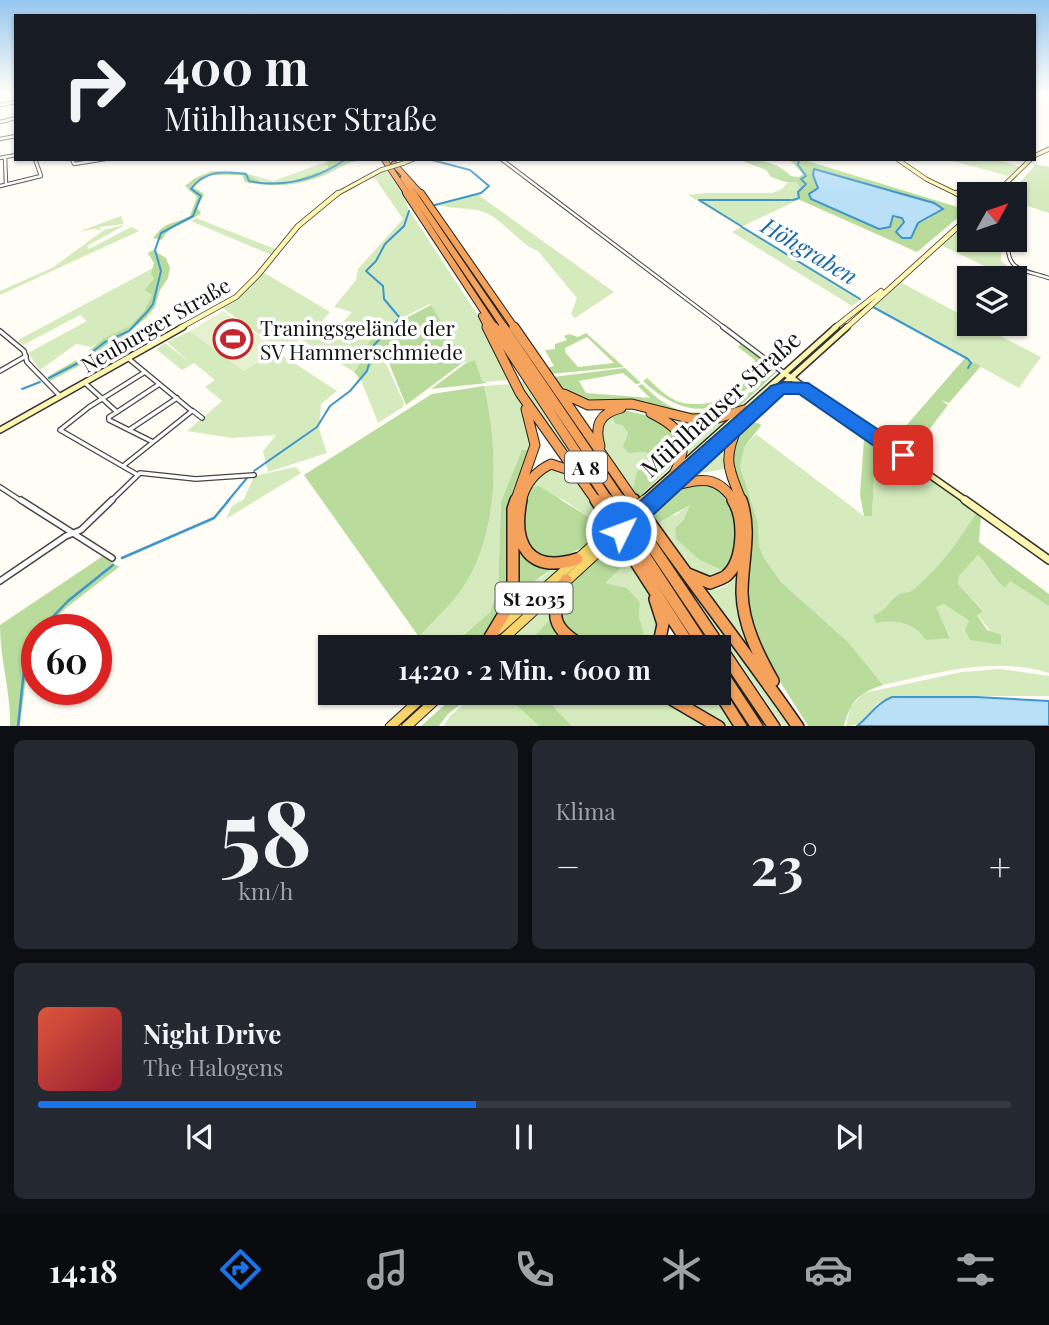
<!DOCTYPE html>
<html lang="de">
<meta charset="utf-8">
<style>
body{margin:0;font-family:"Playfair Display",serif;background:#242831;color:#f1f3f6;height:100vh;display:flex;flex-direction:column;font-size:26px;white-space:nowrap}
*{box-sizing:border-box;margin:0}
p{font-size:23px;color:#9ea1a6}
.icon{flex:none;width:38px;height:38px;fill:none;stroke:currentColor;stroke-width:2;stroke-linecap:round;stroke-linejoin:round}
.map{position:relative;height:726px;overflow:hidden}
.details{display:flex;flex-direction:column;gap:14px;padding:14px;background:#0d0f14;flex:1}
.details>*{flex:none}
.guide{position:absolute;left:14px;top:14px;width:1022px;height:147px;border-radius:0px;box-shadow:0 2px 5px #0004;background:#171b24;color:#f1f3f6;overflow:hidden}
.needle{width:46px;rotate:50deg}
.tools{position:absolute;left:957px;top:182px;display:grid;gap:14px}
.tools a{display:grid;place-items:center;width:70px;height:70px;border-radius:0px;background:#171b24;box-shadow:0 2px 5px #0004;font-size:35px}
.speed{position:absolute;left:21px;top:614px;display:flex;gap:14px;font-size:35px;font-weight:700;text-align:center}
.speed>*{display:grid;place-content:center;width:91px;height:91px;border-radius:50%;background:#171b24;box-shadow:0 2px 5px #0004;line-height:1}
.speed .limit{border:10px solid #d22;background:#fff;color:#111}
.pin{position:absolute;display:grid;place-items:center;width:60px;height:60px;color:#fff;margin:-30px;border-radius:14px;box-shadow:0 4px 10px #0006}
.me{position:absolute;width:77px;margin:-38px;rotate:48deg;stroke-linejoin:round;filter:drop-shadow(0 0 5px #0008)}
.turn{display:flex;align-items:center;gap:24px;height:147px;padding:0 35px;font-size:32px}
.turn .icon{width:91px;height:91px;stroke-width:2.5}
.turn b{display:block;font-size:49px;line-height:60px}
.big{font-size:52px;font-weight:700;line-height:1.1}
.details .tile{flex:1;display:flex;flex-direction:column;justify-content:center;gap:10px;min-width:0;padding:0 24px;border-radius:10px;background:#242831}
.details .dial{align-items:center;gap:0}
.dial b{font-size:91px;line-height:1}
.song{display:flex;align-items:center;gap:21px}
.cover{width:84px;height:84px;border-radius:10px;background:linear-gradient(135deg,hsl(10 70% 55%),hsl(350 70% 35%))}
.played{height:7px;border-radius:4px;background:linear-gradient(90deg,#1a73e8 45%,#363941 45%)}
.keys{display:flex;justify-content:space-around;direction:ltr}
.heat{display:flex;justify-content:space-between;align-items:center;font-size:38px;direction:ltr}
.details .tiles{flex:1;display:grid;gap:14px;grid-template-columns:1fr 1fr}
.tile:last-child{grid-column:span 2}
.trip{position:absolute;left:318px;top:635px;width:413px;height:70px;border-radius:0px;background:#171b24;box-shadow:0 2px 5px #0004;font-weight:700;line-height:70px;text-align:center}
.tab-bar{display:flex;height:112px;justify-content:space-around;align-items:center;background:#090b0e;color:#9ea1a6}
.tab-bar .icon{width:49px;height:49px}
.tab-bar .on{color:#1a73e8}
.tab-bar b{font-size:32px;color:#f1f3f6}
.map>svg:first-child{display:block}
.green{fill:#d5ebbd}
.forest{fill:#b9dc9c;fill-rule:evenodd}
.pitch{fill:#e6f2cf}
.water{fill:#b9e0f7;stroke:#3f96cf;stroke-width:2}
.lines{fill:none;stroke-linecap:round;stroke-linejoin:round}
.stream-far1{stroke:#3f96cf;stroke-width:2}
.stream{stroke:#3f96cf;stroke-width:2.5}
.street-far2-casing{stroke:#444;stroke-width:4.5}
.street-far1-casing{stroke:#444;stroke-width:6}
.street-casing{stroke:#444;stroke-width:8}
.secondary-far3-casing{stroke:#333;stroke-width:5}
.secondary-far2-casing{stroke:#333;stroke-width:6}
.secondary-far1-casing{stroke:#333;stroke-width:8}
.secondary-casing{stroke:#333;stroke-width:10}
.primary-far1-casing{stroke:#222;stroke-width:10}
.primary-casing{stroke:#222;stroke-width:11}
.highway-far3-casing{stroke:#222;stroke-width:7}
.highway-far2-casing{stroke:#222;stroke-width:8}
.highway-far1-casing{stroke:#222;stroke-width:11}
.highway-casing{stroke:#222;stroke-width:14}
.street-far2{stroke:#fff;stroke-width:2.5}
.street-far1{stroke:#fff;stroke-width:3.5}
.street{stroke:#fff;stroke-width:5}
.secondary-far3{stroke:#fff6b0;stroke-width:3.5}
.secondary-far2{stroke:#fff6b0;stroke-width:4.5}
.secondary-far1{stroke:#fff6b0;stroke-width:5}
.secondary{stroke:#fff6b0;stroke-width:7}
.primary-far1{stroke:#f9d66b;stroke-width:7}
.primary{stroke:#f9d66b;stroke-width:9}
.highway-far3{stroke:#f5a25d;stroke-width:5}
.highway-far2{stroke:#f5a25d;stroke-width:6}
.highway-far1{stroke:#f5a25d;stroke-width:9}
.highway{stroke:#f5a25d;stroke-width:11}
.secondary-bridge-casing{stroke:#333;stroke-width:5;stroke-linecap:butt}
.primary-bridge-far1-casing{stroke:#222;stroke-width:10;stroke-linecap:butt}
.primary-bridge-casing{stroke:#222;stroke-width:11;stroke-linecap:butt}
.secondary-bridge{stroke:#fff6b0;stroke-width:3.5}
.primary-bridge-far1{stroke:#f9d66b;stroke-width:7}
.primary-bridge{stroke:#f9d66b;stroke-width:9}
.route{fill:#1a73e8;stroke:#114b97;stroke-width:2}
.labels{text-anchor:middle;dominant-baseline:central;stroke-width:7;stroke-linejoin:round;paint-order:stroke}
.shield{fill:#fff;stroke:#585858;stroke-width:2}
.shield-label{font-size:19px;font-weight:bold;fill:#111}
.street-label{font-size:21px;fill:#111;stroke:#fff}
.poi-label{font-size:21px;fill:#111;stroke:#fff;text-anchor:start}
.water-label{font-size:23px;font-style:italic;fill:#1768a6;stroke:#fff}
.near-street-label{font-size:24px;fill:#111;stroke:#fff}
</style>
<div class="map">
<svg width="1049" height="727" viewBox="0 0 1049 727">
<rect width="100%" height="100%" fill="#fffdf5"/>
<path class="green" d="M946,159L1002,161L1020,167L1008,176Z
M326,162L328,167L326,169C301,180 270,191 248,176L249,174L273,181Z
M1036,164L1049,167V213L1015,202V194H1010Z
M386,169L403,195L409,210L477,314L510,380L482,382L475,360L466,363L430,304C406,315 384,327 366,348C360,355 362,365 354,372L302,340L313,331L280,354L337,391L321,404L319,429L327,453L268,472L263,451L276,435L232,438L187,431L222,401L205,387L215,380L194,363L182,370L156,349L165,343L189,362L167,342L190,331L244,371L278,348L221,307L250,288L263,272L330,312L316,328L331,336L352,312L334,307L356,280L358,269L403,219L375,178H369L344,191L363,178Z
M789,181L796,182L801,188L797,192L800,199L741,227L688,195L706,193H772L782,189Z
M477,194L614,292L575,318L571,314L577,298L538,251C525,248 505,223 490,215C475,206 452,210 435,204Z
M121,216L124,224L99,227L103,230L125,225L87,246L89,249L131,227L139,231L0,295V291L52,268L104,230L94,229L78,232Z
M196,218L278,250L274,256L191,221Z
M969,222L970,240H1001V261L1014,271L1005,276L941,245Z
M741,227H742L860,300L852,306L732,232Z
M153,268L154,277L146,291L152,295L144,311L130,326L91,347L76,344L40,370L28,353L87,321L80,315L23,345L18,340Z
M904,279L902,283L969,319L970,324H978L1041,357L1019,388L874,307Z
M377,344L404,403L403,407L378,423L361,380L372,365Z
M524,381L614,520L517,382Z
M512,384L523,408L532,447L501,502L498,589L490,612L448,647H426L419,637C433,621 450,606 462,589C500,533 499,449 484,386Z
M609,413L614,424L622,425L628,433L625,440L629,453L646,452L653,460L634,483L632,492L601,441V419Z
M663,417H732L684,460C693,439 678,430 663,417Z
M756,434L864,516H872L876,440L977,512C951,552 919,598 873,615L950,637L935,606L944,604L970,622L971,640L1001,645L977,614L983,610L958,584L959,576L978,555C987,565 994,580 1005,588L1010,580L1049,606V673C994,656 937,673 883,685L848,642L781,582L764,558L759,546L758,523L740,466L745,446Z
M725,442L723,456L725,469L690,475Z
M296,467L301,473L226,519L232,506L244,499L254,476Z
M552,468L575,479L601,516L590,518L564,500L529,488L542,472Z
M691,503L684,519L675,528L677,539L701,560L728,573L714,580L692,574L647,513L651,510L652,516L676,515Z
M641,519L794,726H783Z
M630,559L651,596L659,618L654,647H628H632L644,633L639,617L640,602L627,588L604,583Z
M567,565L506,621L518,580L540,579L552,569Z
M737,576C736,609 746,633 759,663L700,588C717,593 725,588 737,576Z
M554,599L552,617L525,646L500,648Z
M1000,669L1049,676V696H892L876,704C868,717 862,727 846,726L850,707L864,693L962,672Z
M477,693H510L515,704L539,726L443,727L450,716Z
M540,693H649L712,726H572Z
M694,693H717L739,726H726L694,705Z"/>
<path class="forest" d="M334,159H363C346,163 343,166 329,173C300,186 275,188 245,182L242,175H209L193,187L204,194L197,208L201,213C188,224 170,223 162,240L153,238C168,219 171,226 190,216L197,197L185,186L195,178L212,171L244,172L262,183L272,184L289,182L326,169L328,167L326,162Z
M738,159C757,159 777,161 791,176L799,177L803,174L789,159H801L967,210L917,252L800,200L797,192L801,188L796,182H786L771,177L766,170ZM813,171L906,196L930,218L918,223L915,232H896L904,222L902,218H891L889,227L815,202L809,194L818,188Z
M153,250L166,258L170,268L168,278L160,290L155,307L146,318L120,339L109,343L84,363L50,381L47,377L83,356L103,339L130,326L144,311L152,295L145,290L154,278L151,274L154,263L148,253Z
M431,305L465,361L406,405L382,346L377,345L372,365L361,380L354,372C361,365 359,360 363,351C370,337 386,329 397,320H402Z
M586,333L624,367L550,374L547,368L554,366L545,350L555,349V344L567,340L564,336L569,334L578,337ZM587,337L614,363L578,367L565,352V348Z
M742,343L766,362C758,369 757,380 748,388C712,421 676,412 643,381L647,378C655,385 663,394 673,399C680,404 691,404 699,404C730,402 746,390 755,360L738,347Z
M965,358L981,366L949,403L941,400L948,405L922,439L909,442L898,435Z
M475,360L482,381L487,383L431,389L466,363Z
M768,366L774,367L778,371L740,406L733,411L708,418L590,404L564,392L553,377L625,368L641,383L636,384L623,373L579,381L586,393L650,398L638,386L642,384C649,390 655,397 663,402C694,423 734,410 758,385C763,380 763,372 768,366Z
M484,386C499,449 500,533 462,589C450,606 433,621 419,637L304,475L432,394Z
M812,397L876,440L872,516H864L860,495L864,439L808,399Z
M624,410L654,417L681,440L675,463L637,499L632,492L639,464L653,459L646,452L629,453L623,447L628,433L622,425L615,424L609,413Z
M752,422L761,424L760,427L745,446L740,466L758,523L759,546L764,558L781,582L848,642L883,685C858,693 850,702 844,726H808L764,656L751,623L731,471L736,436Z
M522,450H531L512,577L502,618L475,647L448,648L490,612L498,589L501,502Z
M716,484L733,505L738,537L728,573L700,560L676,539L675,528L684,519L690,505L658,523L652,516L651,510L679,486Z
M539,486L590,518L601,516L607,525L585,546L554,562L530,554L521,516L529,488Z
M977,512L1049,562V566L981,516L979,542L1049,594V606L1010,581L1005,588C994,580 988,565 978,555L959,576L958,584L983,611L977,615L987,630L1001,635V645L970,640L965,630L969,621L944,604L936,607L950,638L926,640C915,623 895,619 876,623L873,615C888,610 887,603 898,595C904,591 908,594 913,590C940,568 958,541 977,512Z
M617,541L630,559L605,583L627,588L640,602L639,617L644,633L632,647C601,651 583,642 559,624L564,590Z
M516,543L532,562L552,569L529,585L518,580Z
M103,556L119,567L66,608L44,630H37L27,670L20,726H10C11,692 0,660 0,625Z
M552,617L576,647L550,644L525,646Z
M458,693H475L448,714L439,726H421Z
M510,693H540L572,726H539L515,704Z"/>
<path class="pitch" d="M223,311L277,348L244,371L190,331Z"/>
<path class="water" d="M814,169L934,203L943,209L918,223L911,238H902L896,232L904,222L902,218L893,216L890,227L879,229L811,199L809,194L818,188L813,175Z
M892,697H976L1049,701V726H857C870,716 876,703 892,697Z"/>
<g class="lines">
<path class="stream-far1" d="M428,159L470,170L489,186L481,193L435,205
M793,200L799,198L798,192L806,184L801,179L806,176L798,165L799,159
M741,226L699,200H791
M742,227L860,299
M873,307L968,359L971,363L968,368
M49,378L78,363L105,342L129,331L147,312L153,304L161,271L155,250L161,233L193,216L201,196L191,189C204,170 226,171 246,174L249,181C284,188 317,179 346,159
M22,389L40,382
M254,471L317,427L330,406L350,391L367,371L374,345L400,318L384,299L383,286L366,271L376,261L385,244L404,226L409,211
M227,502L247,478"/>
<path class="stream" d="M122,558L214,518L229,500
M40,630L68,601L113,565
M18,727L24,670L37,634"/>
<defs>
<path id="street-far2" d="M0,105L16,102
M0,122L16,118
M0,139L16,136
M5,157L6,184
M0,158L16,155
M72,159L74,164L105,159
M501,159L725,328
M0,186L41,176L35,159
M1015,218L1018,222L1015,226
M1008,240C1006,272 1022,269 1049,278"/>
<path id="street-far1" d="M723,327L784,373
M0,331L24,351L27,362L60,396
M0,371L26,356
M85,383L117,412L109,417V420L151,441
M193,411L202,418
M117,412L158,385
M129,430L177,398
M123,466L192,411L129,359
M138,475L60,430L89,407L145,372
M0,487L23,502
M110,502L140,473L196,479L254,475"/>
<path id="street" d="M21,500L112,558
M0,581L66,536L81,530L112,500"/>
<path id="secondary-far3" d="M1034,156L1049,149
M897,159L926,179L959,195
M404,163L414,159
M995,194L1031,159
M335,195L381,170"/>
<path id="secondary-far2" d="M956,193L970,200
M180,328L236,297L258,275L298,226L338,193
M834,328L881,291
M846,328L970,216"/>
<path id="secondary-far1" d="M784,373L968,502
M791,377L810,393
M780,389L801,388
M0,430L183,327
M680,467L836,327
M672,485L847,327"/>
<path id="secondary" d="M965,500L1049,560"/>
<path id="primary-far1" d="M646,498L675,472
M653,502L670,487"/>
<path id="primary" d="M651,504L655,500
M498,630L603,536
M478,648L490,637
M493,648L607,544
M390,727L427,693
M406,727L443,693"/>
<path id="highway-far3" d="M384,159L408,195
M394,164L422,195
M403,178L414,195"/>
<path id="highway-far2" d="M406,193L495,328
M413,193L505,328
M421,193L515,328
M482,316L488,328"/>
<path id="highway-far1" d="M487,327L520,393L597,502
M494,327L609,502
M503,327L622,502
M514,327L635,502
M564,394L588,405L632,404L692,419L718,418L744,410
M651,413C681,428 691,440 675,472
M738,426C722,460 729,469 742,502
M600,446C594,425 600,413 621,408
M670,487C700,479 716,473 735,502
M515,502L535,445L526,409
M521,502C525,484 534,472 551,464L572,471"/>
<path id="highway" d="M521,500C512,545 529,574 577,559
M596,500L691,648
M608,500L705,648
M621,500L774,727
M634,500C687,577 745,650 798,727
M741,500C752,532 742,560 742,593C743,625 758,654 773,681
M688,574L710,583C714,581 722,579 726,576C744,561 745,519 733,500
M566,580C549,616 551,629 587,648
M655,599L663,624L658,648
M490,637L508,607L513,590V509L516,500
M533,648H555
M719,669L757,727
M719,692L741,727
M661,693L719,727"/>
</defs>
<use href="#street-far2" class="street-far2-casing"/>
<use href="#street-far1" class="street-far1-casing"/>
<use href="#street" class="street-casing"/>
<use href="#secondary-far3" class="secondary-far3-casing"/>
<use href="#secondary-far2" class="secondary-far2-casing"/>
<use href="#secondary-far1" class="secondary-far1-casing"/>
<use href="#secondary" class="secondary-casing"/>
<use href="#primary-far1" class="primary-far1-casing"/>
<use href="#primary" class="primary-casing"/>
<use href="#highway-far3" class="highway-far3-casing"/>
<use href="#highway-far2" class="highway-far2-casing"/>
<use href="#highway-far1" class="highway-far1-casing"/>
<use href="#highway" class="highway-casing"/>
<use href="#street-far2" class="street-far2"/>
<use href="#street-far1" class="street-far1"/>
<use href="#street" class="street"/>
<use href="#secondary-far3" class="secondary-far3"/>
<use href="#secondary-far2" class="secondary-far2"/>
<use href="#secondary-far1" class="secondary-far1"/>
<use href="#secondary" class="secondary"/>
<use href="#primary-far1" class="primary-far1"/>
<use href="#primary" class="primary"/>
<use href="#highway-far3" class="highway-far3"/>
<use href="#highway-far2" class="highway-far2"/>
<use href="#highway-far1" class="highway-far1"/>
<use href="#highway" class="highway"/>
<defs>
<path id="secondary-bridge" d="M381,170L404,163"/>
<path id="primary-bridge-far1" d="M642,502L646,498"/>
<path id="primary-bridge" d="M603,536L644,500
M607,544L651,504"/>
</defs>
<use href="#secondary-bridge" class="secondary-bridge-casing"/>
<use href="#primary-bridge-far1" class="primary-bridge-far1-casing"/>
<use href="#primary-bridge" class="primary-bridge-casing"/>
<use href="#secondary-bridge" class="secondary-bridge"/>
<use href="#primary-bridge-far1" class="primary-bridge-far1"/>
<use href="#primary-bridge" class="primary-bridge"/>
</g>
<linearGradient id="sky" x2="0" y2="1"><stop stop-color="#95c6ee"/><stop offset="0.48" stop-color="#fffefa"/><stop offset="1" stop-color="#fffefa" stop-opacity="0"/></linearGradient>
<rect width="1049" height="193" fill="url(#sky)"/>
<path class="route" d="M784,382L808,383L909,450L912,455L909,461L903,463L896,461L799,394H784L629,537L621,540L614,537L611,531L614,524L771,386Z"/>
<defs>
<symbol id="stadium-ring" viewBox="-11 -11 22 22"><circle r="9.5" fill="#fff" stroke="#c4262e" stroke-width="1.5"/><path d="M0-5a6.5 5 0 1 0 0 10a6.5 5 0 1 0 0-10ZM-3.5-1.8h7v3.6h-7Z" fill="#c4262e"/></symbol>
</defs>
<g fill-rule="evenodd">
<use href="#stadium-ring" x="211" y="317" width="44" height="44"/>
</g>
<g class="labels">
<g class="shield">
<rect x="565" y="451.5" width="42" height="31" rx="5"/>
<rect x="495.5" y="582.5" width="77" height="31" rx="5"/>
</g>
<g class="shield-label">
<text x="586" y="467">A 8</text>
<text x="534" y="598">St 2035</text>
</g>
<g class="street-label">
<text transform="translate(155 324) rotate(-30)">Neuburger Straße</text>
</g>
<g class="poi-label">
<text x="260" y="327">Traningsgelände der<tspan x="260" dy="24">SV Hammerschmiede</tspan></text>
</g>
<g class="water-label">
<text transform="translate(810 250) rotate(31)">Höhgraben</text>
</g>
<g class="near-street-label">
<text transform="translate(720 403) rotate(-42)">Mühlhauser Straße</text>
</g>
</g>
</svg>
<div class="tools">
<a><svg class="needle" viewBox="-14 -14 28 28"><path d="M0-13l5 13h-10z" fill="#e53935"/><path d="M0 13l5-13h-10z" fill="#9ea1a6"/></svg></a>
<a><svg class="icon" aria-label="layers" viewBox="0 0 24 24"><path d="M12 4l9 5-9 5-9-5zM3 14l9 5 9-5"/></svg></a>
</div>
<div class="speed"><div class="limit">60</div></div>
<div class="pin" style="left:903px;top:455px;background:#d93025"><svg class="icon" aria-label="arrive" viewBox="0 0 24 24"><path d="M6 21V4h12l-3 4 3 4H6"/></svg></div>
<svg class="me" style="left:621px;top:531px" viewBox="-20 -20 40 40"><circle r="17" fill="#1a73e8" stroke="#fff" stroke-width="3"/><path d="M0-11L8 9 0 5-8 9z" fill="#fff"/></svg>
<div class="trip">14:20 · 2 Min. · 600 m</div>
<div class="guide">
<div class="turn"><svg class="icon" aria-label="right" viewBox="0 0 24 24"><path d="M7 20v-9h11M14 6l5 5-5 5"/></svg><div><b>400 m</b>Mühlhauser Straße</div></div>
</div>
</div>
<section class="details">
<div class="tiles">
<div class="tile dial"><b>58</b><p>km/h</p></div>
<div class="tile"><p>Klima</p>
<div class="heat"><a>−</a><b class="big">23°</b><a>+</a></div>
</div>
<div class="tile">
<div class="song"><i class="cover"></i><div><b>Night Drive</b><p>The Halogens</p></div></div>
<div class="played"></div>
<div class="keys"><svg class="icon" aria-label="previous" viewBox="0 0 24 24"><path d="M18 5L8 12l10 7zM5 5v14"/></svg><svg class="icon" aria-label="pause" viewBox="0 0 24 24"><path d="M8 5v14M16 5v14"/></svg><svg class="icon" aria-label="next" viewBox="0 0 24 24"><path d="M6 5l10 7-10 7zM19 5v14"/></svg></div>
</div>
</div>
</section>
<nav class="tab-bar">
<b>14:18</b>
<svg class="icon on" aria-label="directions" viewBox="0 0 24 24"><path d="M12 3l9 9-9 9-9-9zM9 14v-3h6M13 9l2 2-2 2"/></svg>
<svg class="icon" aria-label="music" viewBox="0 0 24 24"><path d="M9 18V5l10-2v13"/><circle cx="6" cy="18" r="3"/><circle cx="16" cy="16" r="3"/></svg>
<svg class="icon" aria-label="phone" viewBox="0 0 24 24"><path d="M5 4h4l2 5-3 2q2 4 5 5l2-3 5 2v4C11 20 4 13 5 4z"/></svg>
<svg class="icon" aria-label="climate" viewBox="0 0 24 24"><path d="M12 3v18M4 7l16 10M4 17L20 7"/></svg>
<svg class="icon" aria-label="car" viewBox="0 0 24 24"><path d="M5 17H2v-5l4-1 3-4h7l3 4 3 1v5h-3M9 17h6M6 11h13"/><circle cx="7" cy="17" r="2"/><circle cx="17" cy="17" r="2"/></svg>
<svg class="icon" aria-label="filters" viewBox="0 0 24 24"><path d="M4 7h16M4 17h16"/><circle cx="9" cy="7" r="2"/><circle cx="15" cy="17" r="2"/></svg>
</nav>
